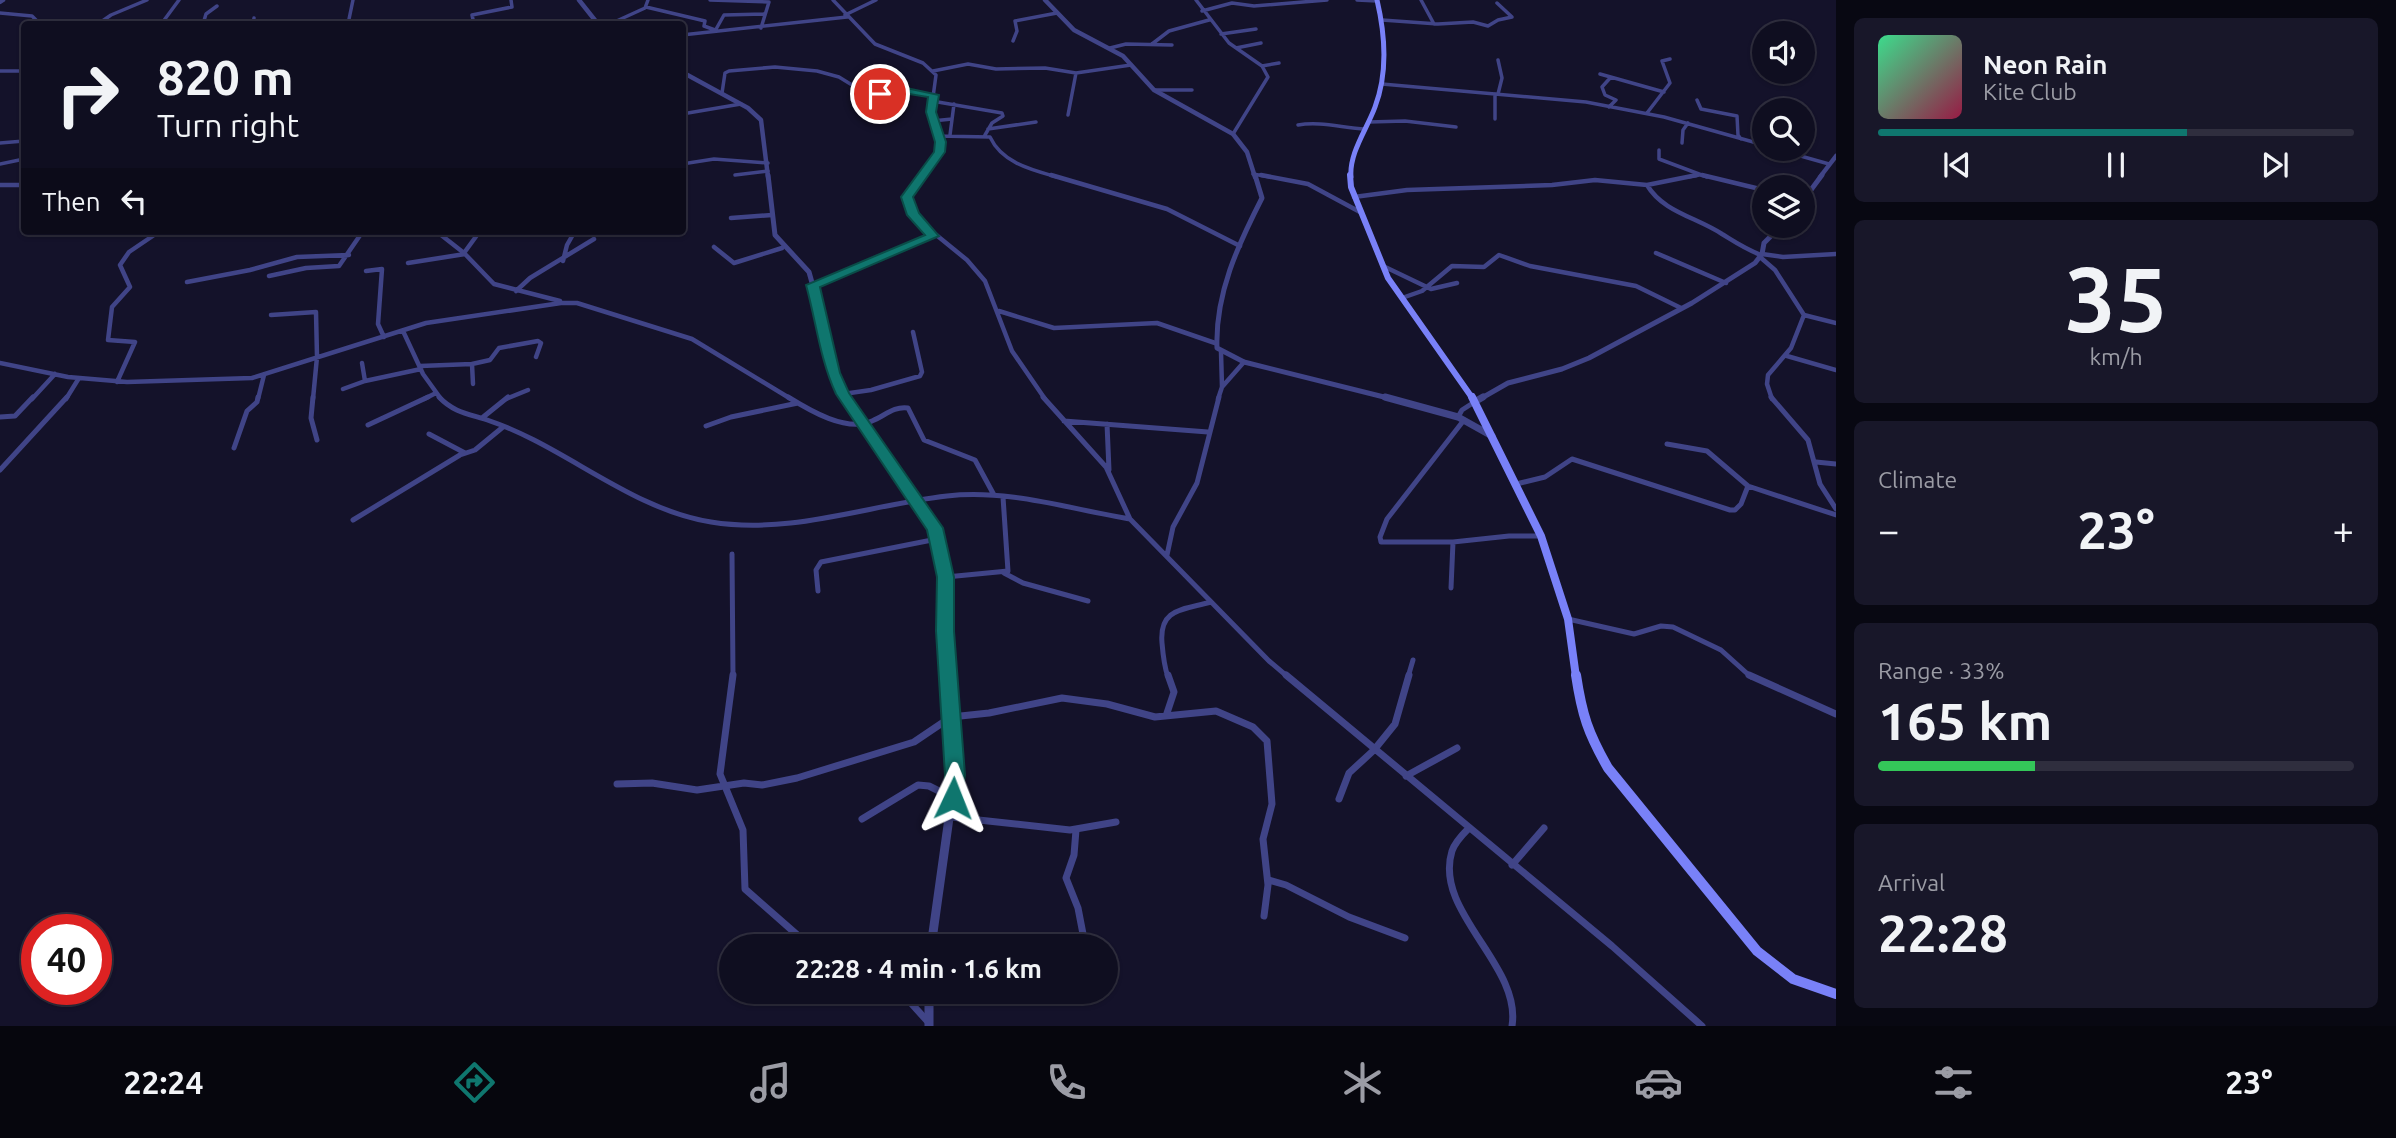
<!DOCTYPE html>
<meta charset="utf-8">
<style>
body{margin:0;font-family:Ubuntu,sans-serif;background:#181729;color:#f1f3f6;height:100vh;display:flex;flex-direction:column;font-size:26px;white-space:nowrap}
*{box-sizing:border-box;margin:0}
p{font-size:23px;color:#9b9ca5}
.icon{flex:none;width:38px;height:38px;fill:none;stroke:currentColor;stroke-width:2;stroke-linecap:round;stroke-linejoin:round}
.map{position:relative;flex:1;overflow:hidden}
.sheet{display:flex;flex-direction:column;gap:18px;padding:18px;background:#080812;width:560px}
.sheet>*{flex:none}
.hud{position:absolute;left:21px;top:21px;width:665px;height:214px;border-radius:7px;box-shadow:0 2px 5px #0004,0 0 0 2px #2f2e3e;background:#0f0e20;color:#f1f3f6;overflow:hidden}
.buttons{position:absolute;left:1752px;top:21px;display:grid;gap:14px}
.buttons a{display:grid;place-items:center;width:63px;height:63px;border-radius:50%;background:#0f0e20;box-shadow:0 2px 5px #0004,0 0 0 2px #2f2e3e;font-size:35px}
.speed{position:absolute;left:21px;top:914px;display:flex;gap:14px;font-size:35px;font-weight:700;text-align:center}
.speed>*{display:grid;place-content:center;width:91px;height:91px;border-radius:50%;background:#0f0e20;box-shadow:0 2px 5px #0004,0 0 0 2px #2f2e3e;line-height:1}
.speed .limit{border:10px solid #d22;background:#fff;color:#111}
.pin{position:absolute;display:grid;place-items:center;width:60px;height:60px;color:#fff;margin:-30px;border:4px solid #fff;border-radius:50%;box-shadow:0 2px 7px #0007}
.me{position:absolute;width:77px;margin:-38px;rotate:2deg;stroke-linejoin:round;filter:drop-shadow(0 0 5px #0008)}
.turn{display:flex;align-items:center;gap:24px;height:147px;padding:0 21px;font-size:32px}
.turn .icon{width:91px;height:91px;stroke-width:2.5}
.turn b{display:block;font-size:49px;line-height:60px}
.then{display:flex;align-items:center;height:66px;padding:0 21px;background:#0003;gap:14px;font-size:26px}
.big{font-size:52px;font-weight:700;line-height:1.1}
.sheet .tile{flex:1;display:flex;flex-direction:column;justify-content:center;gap:10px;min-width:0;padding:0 24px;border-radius:10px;background:#181729}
.sheet .dial{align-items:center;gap:0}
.dial b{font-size:91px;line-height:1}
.song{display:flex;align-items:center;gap:21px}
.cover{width:84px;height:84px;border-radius:10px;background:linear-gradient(135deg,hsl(150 70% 55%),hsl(340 70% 35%))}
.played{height:7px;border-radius:4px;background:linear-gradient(90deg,#0f766e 65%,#2f2e3e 65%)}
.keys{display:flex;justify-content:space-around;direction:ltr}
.heat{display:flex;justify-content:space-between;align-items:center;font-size:38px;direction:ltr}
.charge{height:10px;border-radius:5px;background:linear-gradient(90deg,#34c759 33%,#2f2e3e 0)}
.trip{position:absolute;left:719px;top:934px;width:399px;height:70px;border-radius:35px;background:#0f0e20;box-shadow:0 2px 5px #0004,0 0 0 2px #2f2e3e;font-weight:700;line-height:70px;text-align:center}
.menu{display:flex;height:112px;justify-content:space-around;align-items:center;background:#06060d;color:#9b9ca5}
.menu .icon{width:49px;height:49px}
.menu .active{color:#0f766e}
.menu b{font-size:32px;color:#f1f3f6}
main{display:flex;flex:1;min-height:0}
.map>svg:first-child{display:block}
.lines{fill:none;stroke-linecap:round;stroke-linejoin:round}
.minor-far3{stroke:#404487;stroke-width:3.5}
.minor-far2{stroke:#404487;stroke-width:4.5}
.minor-far1{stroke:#404487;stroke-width:5}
.minor{stroke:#404487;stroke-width:7}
.tertiary-far3{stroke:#404487;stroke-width:4.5}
.tertiary-far2{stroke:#404487;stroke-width:5}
.tertiary-far1{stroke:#404487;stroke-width:7}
.tertiary{stroke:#404487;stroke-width:9}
.secondary-far3{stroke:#7981f8;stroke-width:5}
.secondary-far2{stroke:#7981f8;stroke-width:6}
.secondary-far1{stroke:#7981f8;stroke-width:8}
.secondary{stroke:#7981f8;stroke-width:10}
.route{fill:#0f766e;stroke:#0a4d48;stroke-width:2}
</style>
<main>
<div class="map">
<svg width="1836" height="1026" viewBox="0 0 1836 1026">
<rect width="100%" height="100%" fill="#14122a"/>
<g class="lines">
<path class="minor-far3" d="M710,0L769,2L761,28
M833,0L875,44L923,63L936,75L931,112L940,142V152L921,177
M1196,0L1229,43L1262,66L1268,77L1233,134
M1357,0L1377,1
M1421,0L1434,24
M646,7L705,21L704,26L715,30
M1202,11L1232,3L1254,6L1327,0
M0,13L32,16L40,24
M845,15L876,0
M1382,20L1438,24L1473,22L1488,26L1498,20L1512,17L1497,3
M162,23L179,0
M98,24L111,15L147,0
M203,24L206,14L217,6
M253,24L254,18
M348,24L353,0
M474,24L472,15L512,7L511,0
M610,24L645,8L648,0
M715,31L724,15L765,14
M1221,34L1256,29
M682,35L847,17
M1013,41L1017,31L1015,21L1057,13
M1152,44L1169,31L1209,20
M1110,48L1126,44L1172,45
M1236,48L1261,43
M1498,60L1502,78L1498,94
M1262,66L1279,63
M0,71H24
M933,71L968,64L996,69L1045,68L1076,73L1131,65
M1600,74L1664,92
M1382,84L1586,102L1664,117L1764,145
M1154,90H1192
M722,93L725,73L729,71L775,67L817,71L839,77L865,93H885L897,89L934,95
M1495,94V119
M1697,100L1701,109L1737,116L1738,135L1741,139
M932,101L1002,113L1003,116L992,123L985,135
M1609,107L1616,100L1605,95L1602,87L1611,77
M1647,113L1670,83L1662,61L1670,59
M682,114L741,104
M1068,115L1076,73
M932,121L952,119
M1369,122L1405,121L1456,127
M1298,125C1320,121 1343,128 1365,129
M988,129L1036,122
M950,135L954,104
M937,136L990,137C1002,163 1032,170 1057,177
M0,143L24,141
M1682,143L1683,130L1688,123
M1776,149L1829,164
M1659,150V159L1707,177
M0,164L24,159
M682,164L714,159L768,163
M1253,174L1270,177
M735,175L768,171
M1688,177L1699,175"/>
<path class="minor-far2" d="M922,175L909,192L907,202L924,225L967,260L985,281L1012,351L1045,399
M1051,175L1167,209L1240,246
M1261,175L1308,184L1360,212
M1702,175L1764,190
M0,185H24
M1647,185C1663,212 1696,217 1722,234C1735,242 1745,249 1761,255
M1354,197L1407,190L1552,185L1595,180L1647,185L1697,175
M731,218L772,215
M436,231L464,253L494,284L560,301
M714,247L734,263L782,248
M464,253L480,231
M1656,253L1726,283
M1762,254L1783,257L1836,254
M1760,257L1775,270L1804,315L1791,348L1768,375L1767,384L1772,399
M563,261L567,245L575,231
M408,263L465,254
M1383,266L1431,289L1457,283
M366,271L382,269L378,324L384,337
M269,276L306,268L339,266L363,231
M187,282L250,270L297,257L349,255
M812,285L933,236
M516,291L530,278L594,239
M1402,298L1422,291L1452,266L1484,267L1499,255L1530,266L1636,286L1681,308
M999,311L1054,328L1157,323L1215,343
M271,315L316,312L317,357L313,399
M1804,315L1836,323
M403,331L423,374L441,399
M1787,356L1836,370
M0,363L68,377L127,382L252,378L426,323L561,303H577L692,339L791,399
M362,363L365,381
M420,366L472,364
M117,382L135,342L108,340L112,307L130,287L120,265L129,252L160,231
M473,384L472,364L490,360L499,348L538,341L541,343L536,357
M1222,387L1244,362
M343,389L365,381L421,369
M843,394L871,390L920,376L922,372L913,332
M32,399L55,374
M66,399L79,378
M258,399L264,375
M424,399L436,393
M506,399L528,390
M1218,399L1222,387L1221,352"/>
<path class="minor-far1" d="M313,397L311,418L317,440
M439,397C454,413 470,414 490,421C505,426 520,433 534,440C591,469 647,512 711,522C791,535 868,505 947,496C1009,489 1069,509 1130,519
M788,397C809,410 847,433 872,421C885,416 893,406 908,408L924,440L975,460L994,495
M1043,397L1106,467L1130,519L1269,661L1288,677
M1771,397L1808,440L1820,484L1836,509
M0,417L15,416L33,397
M1458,417L1462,410L1476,401
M482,418L508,397
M1464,420L1387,519L1380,537L1381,542H1453L1509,536H1541
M1064,421L1208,432
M1107,424L1109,470
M368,425L428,397
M706,426L731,417L798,403
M429,434L465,453
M1667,444L1707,451L1748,486L1836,515
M234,448L247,411L257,402L258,397
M1816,462L1836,464
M0,470L67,397
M1516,484L1545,477L1572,459L1730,510H1735L1741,504L1748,486
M353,520L460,455L475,450L503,427
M732,554L733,677
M1167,555L1173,527L1197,483L1219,397
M1004,573L1023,583L1088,601
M946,577L1008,571L1003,497
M1451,588L1453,542
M818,591L816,570L821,562L937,539
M1568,619L1634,634L1661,626L1673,627L1721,650L1751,677
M1168,677C1164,666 1163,655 1162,643C1159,608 1183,610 1211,602
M1408,677L1413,660"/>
<path class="minor" d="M733,675L720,774L743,830L745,889L811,947
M1286,675L1612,946L1702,1026
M1749,675L1836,714
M1166,716L1174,692L1168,675
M1406,776L1457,748
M617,784L652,783L697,790L744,783L762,785L797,778L914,742L951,717L989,713L1062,698L1107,704L1155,717L1216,711L1253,727L1267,741L1272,804L1263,839L1268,885L1264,916
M1339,799L1349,773L1374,750L1395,724L1409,675
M951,817L1070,830L1116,822
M862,819L918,785L929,786L953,798
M1468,829C1462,835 1455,842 1452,851C1433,912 1522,965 1512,1026
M1076,830L1074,855L1066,878L1078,908L1083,934
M1512,865L1544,828
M1269,880L1286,885L1349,917L1405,938
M901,992L929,1023"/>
<path class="tertiary-far3" d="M579,0L598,24
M1045,0L1074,30L1123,56L1154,90L1233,134L1247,152L1255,177
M0,2L3,0
M682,72L748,108L761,120L768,177
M1820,177L1836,156"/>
<path class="tertiary-far2" d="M768,175L775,235L809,272L825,329L833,373L845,399
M1255,175L1262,198C1238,245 1215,294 1217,348L1244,362L1392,399
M1802,202L1822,175
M1480,399L1508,383L1562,369L1589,358L1692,303L1755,263L1762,254L1764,243L1781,226"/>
<path class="tertiary-far1" d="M844,397C865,442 907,475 930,519C951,559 945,631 948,677
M1385,397L1458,417L1492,436
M1476,401L1483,397"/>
<path class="tertiary" d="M931,947L955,775L948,675
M929,992V1026"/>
<path class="secondary-far3" d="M1351,177C1349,153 1367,129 1375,107C1388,73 1385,34 1377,0"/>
<path class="secondary-far2" d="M1350,175L1351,187L1388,278L1473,399"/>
<path class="secondary-far1" d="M1472,397L1541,536L1568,619L1576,677"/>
<path class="secondary" d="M1576,675C1582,715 1588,733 1608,768L1757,951L1793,979L1836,994"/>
</g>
<path class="route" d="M897,86L939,95L936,112L946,142L945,152L913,197L919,213L939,236L820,287L840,373L849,393L943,528L954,577V631L965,775L960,805L953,808L946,805L944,798L945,775L936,631L937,577L927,530L836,394C820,360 816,321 806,285L925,235L907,215L901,197L934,152L935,142L926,112L928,97L897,92L880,97L875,94Z"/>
</svg>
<div class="buttons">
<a><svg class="icon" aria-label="sound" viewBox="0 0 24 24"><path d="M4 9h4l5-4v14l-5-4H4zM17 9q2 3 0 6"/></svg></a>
<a><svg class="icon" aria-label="search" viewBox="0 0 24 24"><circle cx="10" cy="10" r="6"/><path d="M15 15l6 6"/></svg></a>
<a><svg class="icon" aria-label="layers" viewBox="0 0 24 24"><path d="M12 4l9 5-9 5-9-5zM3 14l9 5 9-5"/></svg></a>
</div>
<div class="speed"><div class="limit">40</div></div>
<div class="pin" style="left:880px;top:94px;background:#d93025"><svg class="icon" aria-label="arrive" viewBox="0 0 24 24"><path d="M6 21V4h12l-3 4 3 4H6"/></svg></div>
<svg class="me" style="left:953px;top:798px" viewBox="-20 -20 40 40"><path d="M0-17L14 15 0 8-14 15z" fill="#0f766e" stroke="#fff" stroke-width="4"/></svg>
<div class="trip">22:28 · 4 min · 1.6 km</div>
<div class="hud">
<div class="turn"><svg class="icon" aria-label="right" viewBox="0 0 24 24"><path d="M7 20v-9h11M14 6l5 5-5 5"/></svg><div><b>820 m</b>Turn right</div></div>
<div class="then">Then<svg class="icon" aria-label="left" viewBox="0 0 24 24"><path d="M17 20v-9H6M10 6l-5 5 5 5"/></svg></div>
</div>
</div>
<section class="sheet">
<div class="tile">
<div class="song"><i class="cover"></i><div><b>Neon Rain</b><p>Kite Club</p></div></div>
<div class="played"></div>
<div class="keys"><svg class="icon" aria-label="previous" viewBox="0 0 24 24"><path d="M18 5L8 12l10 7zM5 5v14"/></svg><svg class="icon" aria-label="pause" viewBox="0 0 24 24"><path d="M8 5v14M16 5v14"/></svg><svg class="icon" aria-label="next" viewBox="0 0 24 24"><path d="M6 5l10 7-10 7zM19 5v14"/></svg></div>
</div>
<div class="tile dial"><b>35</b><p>km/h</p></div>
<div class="tile"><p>Climate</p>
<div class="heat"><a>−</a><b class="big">23°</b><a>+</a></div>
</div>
<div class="tile"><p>Range · 33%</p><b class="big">165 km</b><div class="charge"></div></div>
<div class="tile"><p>Arrival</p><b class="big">22:28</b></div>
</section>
</main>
<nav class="menu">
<b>22:24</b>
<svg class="icon active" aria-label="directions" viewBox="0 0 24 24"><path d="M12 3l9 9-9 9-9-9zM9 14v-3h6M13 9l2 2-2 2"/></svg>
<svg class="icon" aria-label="music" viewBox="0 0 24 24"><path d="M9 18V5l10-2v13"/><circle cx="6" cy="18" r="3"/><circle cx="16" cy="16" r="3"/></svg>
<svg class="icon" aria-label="phone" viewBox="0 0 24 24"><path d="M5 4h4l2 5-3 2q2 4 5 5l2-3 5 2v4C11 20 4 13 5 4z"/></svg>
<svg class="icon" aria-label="climate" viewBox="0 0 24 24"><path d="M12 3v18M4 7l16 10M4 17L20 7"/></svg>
<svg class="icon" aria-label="car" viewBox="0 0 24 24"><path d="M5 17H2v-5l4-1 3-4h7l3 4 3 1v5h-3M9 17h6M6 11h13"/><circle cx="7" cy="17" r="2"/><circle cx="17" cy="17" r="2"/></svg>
<svg class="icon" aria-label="filters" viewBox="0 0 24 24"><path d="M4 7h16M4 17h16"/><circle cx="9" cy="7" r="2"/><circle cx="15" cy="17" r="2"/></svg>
<b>23°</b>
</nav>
